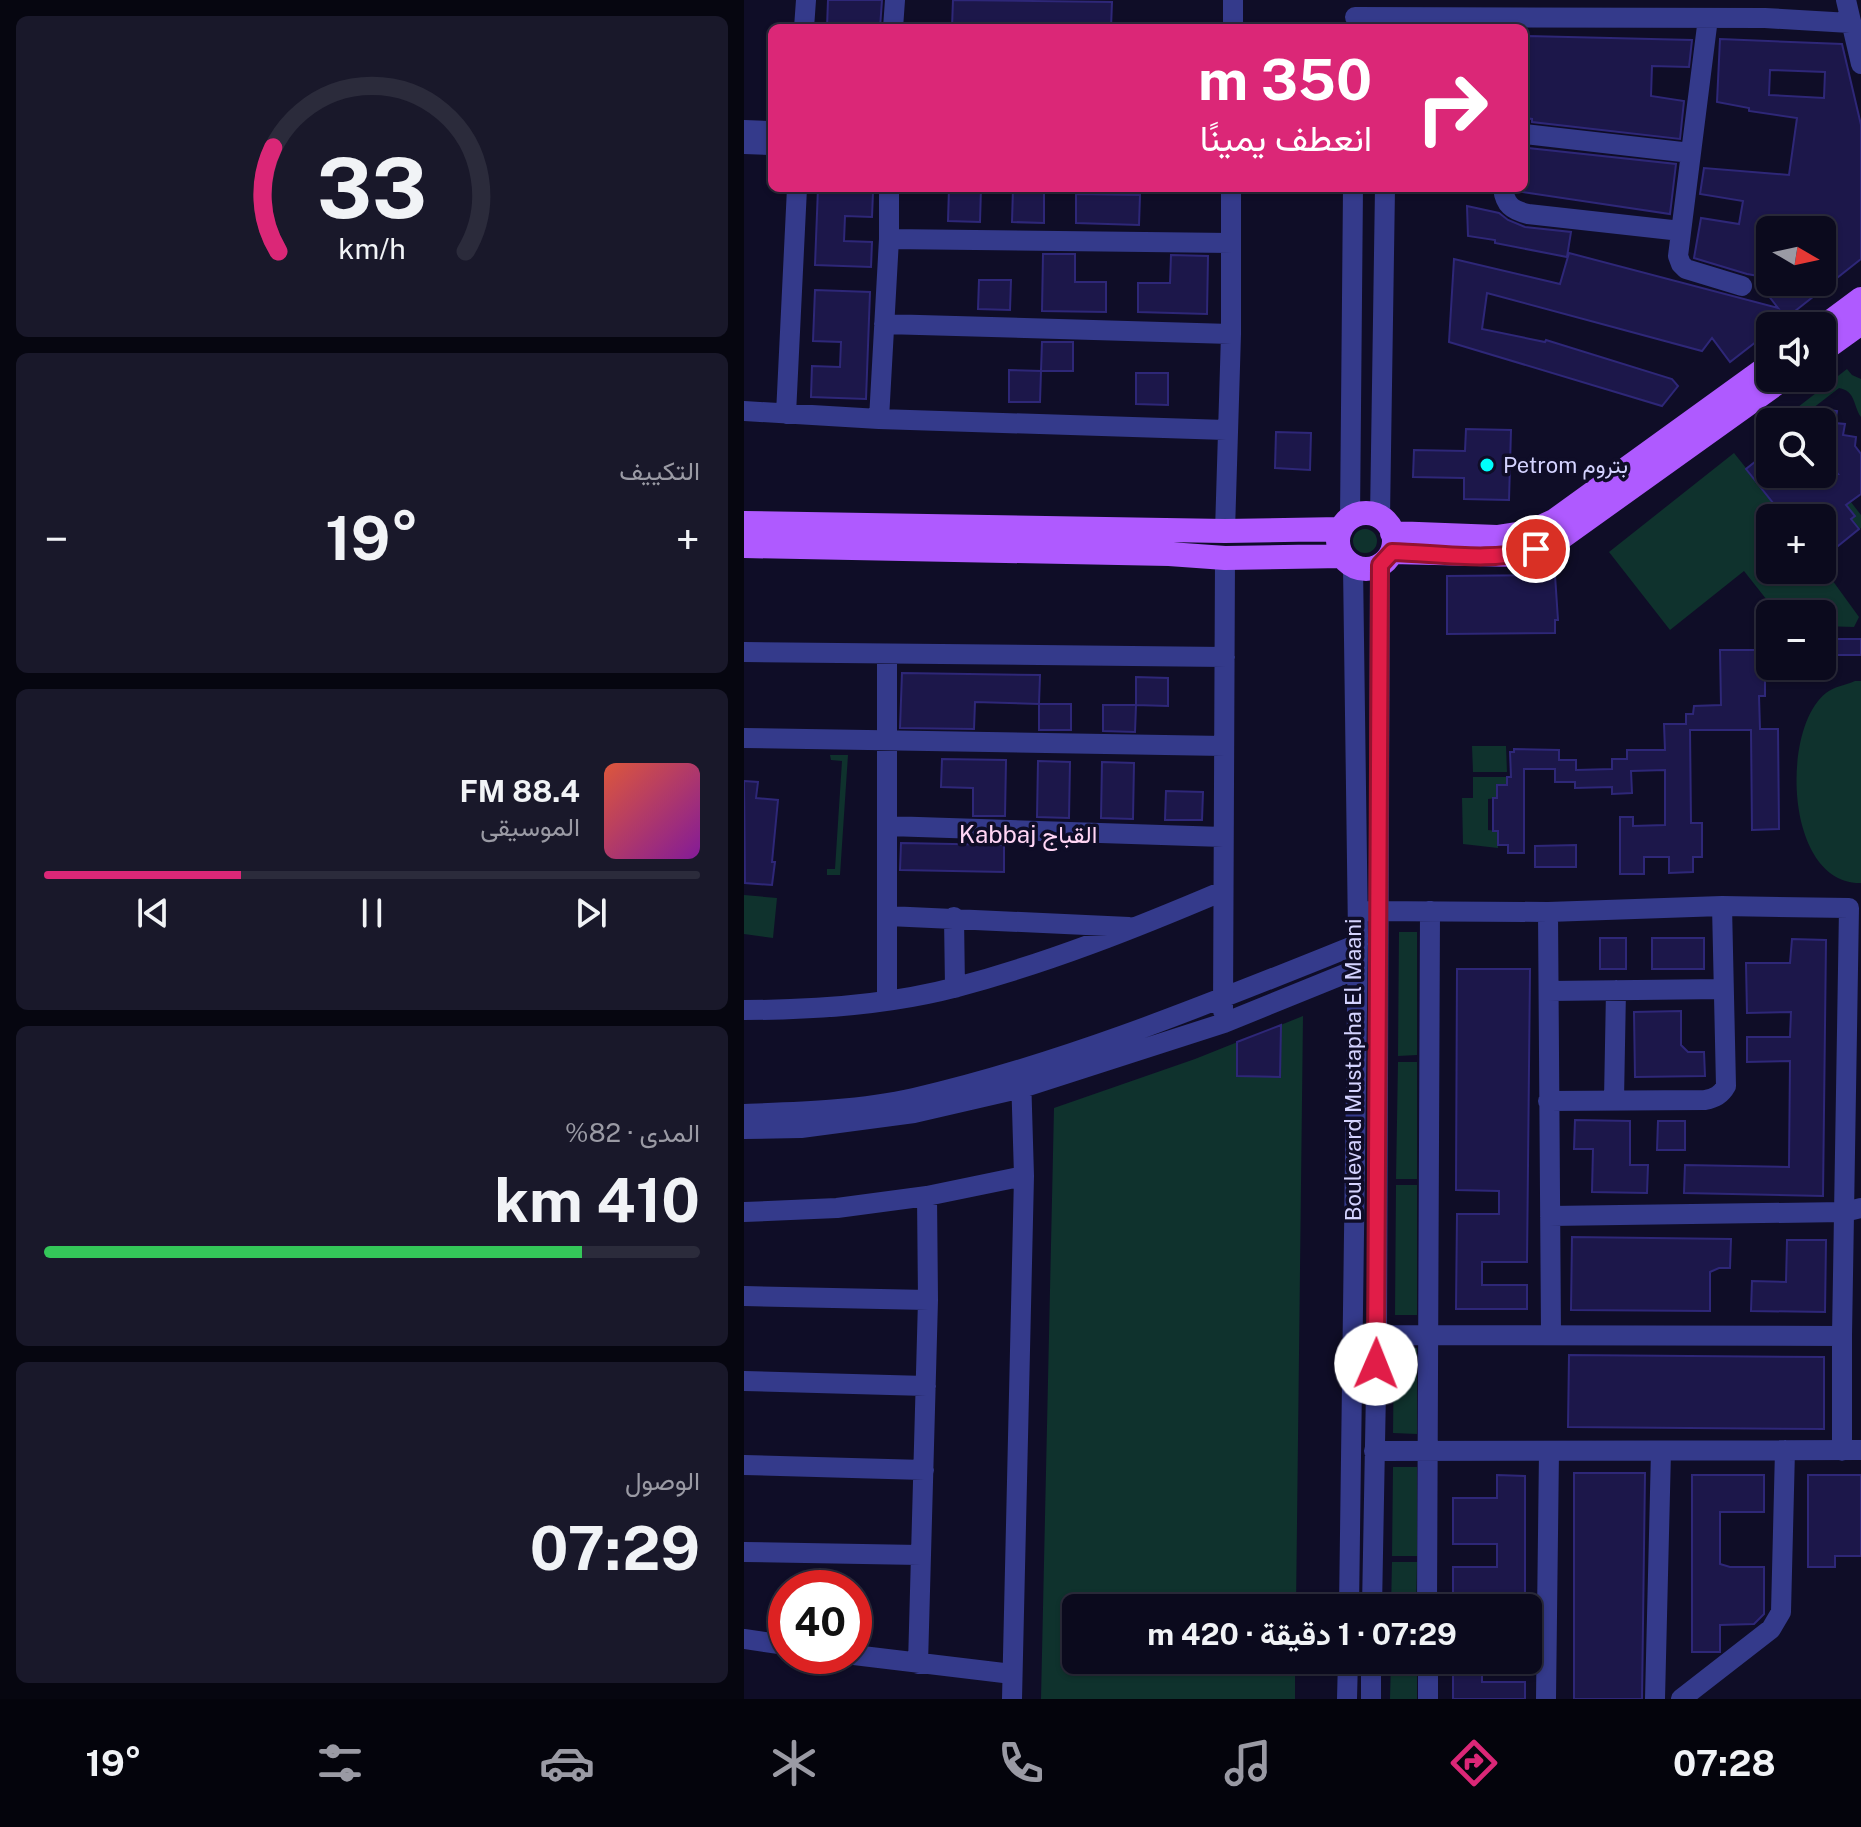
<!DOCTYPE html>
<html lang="ar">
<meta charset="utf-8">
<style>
body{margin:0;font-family:"Public Sans",Vazirmatn,sans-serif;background:#19182a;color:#f1f3f6;direction:rtl;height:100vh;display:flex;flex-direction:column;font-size:30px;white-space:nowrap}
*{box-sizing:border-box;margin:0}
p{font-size:26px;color:#9a9aa4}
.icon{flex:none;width:44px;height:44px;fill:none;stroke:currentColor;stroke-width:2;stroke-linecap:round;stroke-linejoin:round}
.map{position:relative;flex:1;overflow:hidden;direction:ltr}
.side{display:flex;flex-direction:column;gap:16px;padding:16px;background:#060610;width:744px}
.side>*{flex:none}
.guide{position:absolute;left:24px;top:24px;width:760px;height:168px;border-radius:12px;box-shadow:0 2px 6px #0004,0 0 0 2px #2b2b3b;direction:rtl;background:#db2777;color:#fff;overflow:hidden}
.needle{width:52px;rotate:99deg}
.tools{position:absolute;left:1012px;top:216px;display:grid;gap:16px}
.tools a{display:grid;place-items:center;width:80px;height:80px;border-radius:12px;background:#0b0a1d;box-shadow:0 2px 6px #0004,0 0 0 2px #2b2b3b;font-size:40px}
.speed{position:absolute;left:24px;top:1570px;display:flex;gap:16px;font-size:40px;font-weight:700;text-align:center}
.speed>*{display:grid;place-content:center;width:104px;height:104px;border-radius:50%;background:#0b0a1d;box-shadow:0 2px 6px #0004,0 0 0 2px #2b2b3b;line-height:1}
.speed .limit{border:12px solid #d22;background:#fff;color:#111}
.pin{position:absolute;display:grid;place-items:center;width:68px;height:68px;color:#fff;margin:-34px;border:4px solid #fff;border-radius:50%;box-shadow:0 2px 8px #0007}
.me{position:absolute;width:88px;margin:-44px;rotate:1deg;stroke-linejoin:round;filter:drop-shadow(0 0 6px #0008)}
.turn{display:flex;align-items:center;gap:28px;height:168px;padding:0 24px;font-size:36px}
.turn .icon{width:104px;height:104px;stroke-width:2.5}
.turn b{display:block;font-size:56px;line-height:68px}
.big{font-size:60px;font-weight:700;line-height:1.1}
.side .card{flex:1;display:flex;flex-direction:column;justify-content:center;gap:12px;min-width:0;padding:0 28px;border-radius:12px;background:#19182a}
.side .dial{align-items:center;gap:0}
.dial svg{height:208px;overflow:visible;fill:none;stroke:#2b2b3b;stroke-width:7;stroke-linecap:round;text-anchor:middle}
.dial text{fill:#f1f3f6;stroke:none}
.song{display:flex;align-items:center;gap:24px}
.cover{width:96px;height:96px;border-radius:12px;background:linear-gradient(135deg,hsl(10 70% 55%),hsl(290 70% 35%))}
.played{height:8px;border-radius:4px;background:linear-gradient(90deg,#db2777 30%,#2b2b3b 30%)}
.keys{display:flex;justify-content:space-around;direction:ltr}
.heat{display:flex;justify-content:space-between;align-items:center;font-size:44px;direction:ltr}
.charge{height:12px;border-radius:6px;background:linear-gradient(90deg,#34c759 82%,#2b2b3b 0)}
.trip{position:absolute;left:318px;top:1594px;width:480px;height:80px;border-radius:12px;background:#0b0a1d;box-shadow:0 2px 6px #0004,0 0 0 2px #2b2b3b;font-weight:700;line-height:80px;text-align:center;direction:rtl}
.tabs{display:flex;height:128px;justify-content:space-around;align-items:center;background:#04040c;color:#9a9aa4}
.tabs .icon{width:56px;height:56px}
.tabs .active{color:#db2777}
.tabs b{font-size:36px;color:#f1f3f6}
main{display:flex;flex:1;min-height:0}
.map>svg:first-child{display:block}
.green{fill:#0f322d}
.building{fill:#1c174a;stroke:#2e2778;stroke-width:2;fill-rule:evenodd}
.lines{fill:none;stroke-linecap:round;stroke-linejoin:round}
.minor{stroke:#343a8b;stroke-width:20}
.major{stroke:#af5aff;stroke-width:24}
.route-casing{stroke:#92132f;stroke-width:20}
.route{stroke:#e11d48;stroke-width:14}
.poi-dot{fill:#00fefc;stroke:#0f0d27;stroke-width:3}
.labels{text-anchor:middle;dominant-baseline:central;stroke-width:7;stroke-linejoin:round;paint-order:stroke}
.poi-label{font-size:22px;fill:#d4d3ff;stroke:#0f0d27;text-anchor:start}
.street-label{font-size:22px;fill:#d4d3ff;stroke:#0f0d27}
.neighbourhood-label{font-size:24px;fill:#ffd5f4;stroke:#0f0d27}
</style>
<main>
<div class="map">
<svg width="1117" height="1699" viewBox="0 0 1117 1699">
<rect width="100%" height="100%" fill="#0f0d27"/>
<path class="green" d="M1103,369L1108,375L1117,379V417C1109,406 1112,391 1095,388L1051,422L1045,414Z
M1026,450V474H1078V465L1117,515V528L1078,559V518H1026V570H1078V566L1115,617L1110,627L1078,626V614H1034L1000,571L926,630L865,552L990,453L1002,468Z
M609 541a12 12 0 1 1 24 0a12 12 0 1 1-24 0Z
M1111,681H1117V883C1041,884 1036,729 1082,693C1089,687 1102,685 1111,681Z
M728,746H762L763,772H729Z
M86,755H104L96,875H83V869H91L98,761L87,760Z
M729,777H763V785H753V798L744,799V830L754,831V848L719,844L718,798H729Z
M0,895L33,898L29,938L0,934Z
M655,932H673V1055L654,1056Z
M559,1016L552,1608H332V1660H551V1699H297L310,1108L451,1059Z
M654,1062H673V1179H652Z
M652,1185H673V1315H651Z
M650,1348H673V1434L649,1433Z
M649,1467H673V1556H648Z
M648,1562H673L672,1608H647Z
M647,1660H673V1699H646Z"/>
<path class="building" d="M84,0H138L136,28H83Z
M209,0L368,2L367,28H208Z
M783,36L948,40L945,67L908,66L907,96L940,101L936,139L788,122V119L780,118Z
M976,39L1098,44L1117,125V259L1032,326H1026V331L986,362L968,338L958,351L743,293L738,329L801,342L802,340L928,379L934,386L918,406L705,342L710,259L816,284L825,253L1034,308L1014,282H1078V230H1026V278L1003,274L950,258L957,218L995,224L999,201L956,194L960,168L1045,175L1053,118L1005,111V108L973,102ZM1026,70L1081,72L1080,98L1025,95Z
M784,148L932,164L926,214L778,192Z
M74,188L129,192L128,217L101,216L100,241L128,242L127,267L71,265Z
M205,188H237L236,222L204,221Z
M269,188H300V223L268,222Z
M332,194L396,195L395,225L332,223Z
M723,206L755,213L764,220L781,227L827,232L823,257L751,243V240L724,236Z
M299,254H331V282H362V312L298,311Z
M427,255L464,256L463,314L394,312V283H426Z
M235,280H267L266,310L234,309Z
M71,290L126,292L122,399L67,397L68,366L96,367L97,342L69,341Z
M298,342H329V371H297Z
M265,370L297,371L296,402H265Z
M392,373H424V405L392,404Z
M1078,409L1093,411L1091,423L1101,424L1099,435L1112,437L1111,446L1117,454V494L1102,505L1111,516L1107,519L1115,529L1078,559V518H1041L1002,469L1026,450V474H1094L1078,453V422H1076Z
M722,429L767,430L765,500L720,499V478L669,477L670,450L721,451Z
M532,432L567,433L566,470L531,468Z
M811,575L814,620H811V633L703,634V576Z
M1078,639H1117V655H1078Z
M976,650H1021V696H1015L1016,729H1034L1035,829L1008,830L1007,730H946L947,823H958V857H949V872L925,873V857H900V874H876V817H889V826L921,825V770L887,771L888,793L868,794V787L831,788V782H811V769H780V853H764V845H754V831H749V798H753V785H763V777H767L766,752H770V749L815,750V760H832V770L868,769V759H883V750H921L920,724H942V714H949L950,706L977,705Z
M158,673L296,675L295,704L231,702L230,729L156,728Z
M392,677L424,678V706L392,705Z
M295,704H327V730H295Z
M359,705H392L391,732L359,731Z
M198,759L262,760L261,816H229V788L197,787Z
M294,761L326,762L325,818L293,817Z
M358,762L390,763L389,819L357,818Z
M0,781L14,782L12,798L34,800L28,862H31L28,885L1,883Z
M422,791L459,792L458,820H421Z
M157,843L260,845V872L156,870Z
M832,845V867H791V846Z
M856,938H882V969H856Z
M908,938H960V969H908Z
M1048,939L1082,940L1079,1196L940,1193L941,1165L1045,1167L1046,1061L1003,1062V1037H1046L1047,1012L1003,1013L1002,963H1046Z
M713,969H786L783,1262H738V1285H783V1309H712L713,1214H755V1191L712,1190Z
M937,1011V1045L944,1052H960L961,1076L891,1077L890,1012Z
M537,1025L536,1077L493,1076V1042Z
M831,1120L886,1121V1165H904L903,1193L848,1192L849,1149H830Z
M914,1121H941V1150H913Z
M828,1237L987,1239L986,1268H975L966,1272V1311L827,1310Z
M1043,1240H1082L1081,1312L1007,1311L1008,1281L1042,1282Z
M825,1355L1080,1357V1429L824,1427Z
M830,1473H901L898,1699H830Z
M753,1475L781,1476V1608H709V1567H753V1544H709V1498H753Z
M948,1475H1020V1512H976V1564L986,1567H1020V1614L1010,1624L976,1625V1652H948Z
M1064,1475H1117V1556H1091V1567H1064Z
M709,1660H738V1682H781V1699H709Z"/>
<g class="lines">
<path class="minor" d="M1102,0L1117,64
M611,17L1021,18L1106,23
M964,18L934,256L937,264L942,269L998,286
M60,28L62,0
M149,28L151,0
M489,28V0
M0,130L28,131
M780,134L947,153
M0,144L28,145
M759,188C761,205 768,210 784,214L937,231
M145,239L487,243
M140,324L487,334
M0,411L135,419L482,430
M42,414L53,188
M135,419L145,239V188
M636,517L641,188
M606,518L609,188
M481,531L487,334V188
M0,652L481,657
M143,655V1000
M0,738L480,746
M144,826L479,837
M621,911L804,912L978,906L1105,908L1098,1336V1451
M804,912L807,1334
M144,916L385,927
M210,917L211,988
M805,991L979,989
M0,1010C70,1010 145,1005 213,987C304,963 392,928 479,891
M479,1011L481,558
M870,1100L872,990
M804,1101L961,1100C971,1098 977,1095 982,1086L978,906
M0,1114C54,1112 118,1110 170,1098C322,1063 469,1002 614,944
M0,1129L57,1128L170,1113L278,1088L480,1023L613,969
M0,1212L93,1208L183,1196L280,1176
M806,1216L1100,1212L1117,1208
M0,1296L184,1300
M633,1335L1098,1336
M0,1381L182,1386
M630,1451L1117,1450
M0,1465L180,1470
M0,1552L176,1555
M605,1608L614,935L609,566
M628,1608L633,1335L636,565
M683,1608L686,911
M0,1639L42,1645
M110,1655L268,1674
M684,1660V1699
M174,1664L184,1300L183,1196
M268,1699L280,1176L277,1075
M603,1699L604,1660
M627,1699V1660
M802,1699L805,1451
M911,1699L917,1451
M937,1699L1027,1629L1037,1612L1041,1450"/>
<path class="major" d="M1078,328L1117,299
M1078,351L1117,323
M594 541a28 28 0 1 1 56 0a28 28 0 1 1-56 0Z
M0,523L481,531L597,529
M648,533L753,537L786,532L810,521L1026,365
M0,546L425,554L481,558L598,556
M648,552L775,555L818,537L1040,378"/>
</g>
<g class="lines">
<defs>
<path id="route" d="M632,1364L636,565L648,552C693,553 749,563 792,549"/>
</defs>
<use href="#route" class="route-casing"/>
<use href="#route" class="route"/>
</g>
<circle class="poi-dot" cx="743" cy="465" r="8"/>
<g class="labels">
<g class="poi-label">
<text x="759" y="465">Petrom بتروم</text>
</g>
<g class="street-label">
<text transform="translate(609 1070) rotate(-90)">Boulevard Mustapha El Maani</text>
</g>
<g class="neighbourhood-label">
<text x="284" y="834">Kabbaj القباج</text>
</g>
</g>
</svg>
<div class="tools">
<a><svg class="needle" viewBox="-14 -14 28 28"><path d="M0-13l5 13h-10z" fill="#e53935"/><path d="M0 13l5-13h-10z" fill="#9a9aa4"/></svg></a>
<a><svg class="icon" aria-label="sound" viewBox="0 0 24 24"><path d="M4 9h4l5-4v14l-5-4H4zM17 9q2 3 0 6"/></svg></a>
<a><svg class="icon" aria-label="search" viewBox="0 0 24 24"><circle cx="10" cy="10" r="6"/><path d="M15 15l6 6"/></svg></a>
<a>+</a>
<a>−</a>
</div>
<div class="speed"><div class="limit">40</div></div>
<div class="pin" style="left:792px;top:549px;background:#d93025"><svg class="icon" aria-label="arrive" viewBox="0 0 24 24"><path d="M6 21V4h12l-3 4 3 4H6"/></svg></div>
<svg class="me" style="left:632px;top:1364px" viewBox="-20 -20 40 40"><circle r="19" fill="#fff"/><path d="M0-13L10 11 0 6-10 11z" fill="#e11d48"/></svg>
<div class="trip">07:29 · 1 دقيقة · 420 m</div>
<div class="guide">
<div class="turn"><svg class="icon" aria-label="right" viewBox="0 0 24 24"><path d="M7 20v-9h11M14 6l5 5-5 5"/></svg><div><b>350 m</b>انعطف يمينًا</div></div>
</div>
</div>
<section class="side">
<div class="card dial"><svg viewBox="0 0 100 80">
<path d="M14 69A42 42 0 1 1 86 69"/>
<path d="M14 69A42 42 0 0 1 12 29" stroke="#db2777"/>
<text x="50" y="56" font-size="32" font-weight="700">33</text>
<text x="50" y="72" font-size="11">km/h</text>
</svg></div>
<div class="card"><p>التكييف</p>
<div class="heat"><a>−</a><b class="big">19°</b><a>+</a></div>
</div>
<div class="card">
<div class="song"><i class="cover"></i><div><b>88.4 FM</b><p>الموسيقى</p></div></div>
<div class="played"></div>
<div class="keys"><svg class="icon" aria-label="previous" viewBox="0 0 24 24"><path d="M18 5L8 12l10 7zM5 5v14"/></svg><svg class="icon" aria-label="pause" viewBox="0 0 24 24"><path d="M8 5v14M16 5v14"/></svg><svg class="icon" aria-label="next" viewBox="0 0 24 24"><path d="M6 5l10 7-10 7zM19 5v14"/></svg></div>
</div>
<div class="card"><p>المدى · 82%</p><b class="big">410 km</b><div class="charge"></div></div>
<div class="card"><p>الوصول</p><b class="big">07:29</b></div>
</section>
</main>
<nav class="tabs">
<b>07:28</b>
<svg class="icon active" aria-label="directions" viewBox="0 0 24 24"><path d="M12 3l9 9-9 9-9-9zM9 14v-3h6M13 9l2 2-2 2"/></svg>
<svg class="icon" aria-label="music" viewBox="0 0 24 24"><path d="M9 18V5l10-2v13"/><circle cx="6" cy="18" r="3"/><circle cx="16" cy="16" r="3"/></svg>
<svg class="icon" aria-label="phone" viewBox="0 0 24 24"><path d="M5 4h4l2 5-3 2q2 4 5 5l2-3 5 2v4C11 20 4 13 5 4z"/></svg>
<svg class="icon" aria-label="climate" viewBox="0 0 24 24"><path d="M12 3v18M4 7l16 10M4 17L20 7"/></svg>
<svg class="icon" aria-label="car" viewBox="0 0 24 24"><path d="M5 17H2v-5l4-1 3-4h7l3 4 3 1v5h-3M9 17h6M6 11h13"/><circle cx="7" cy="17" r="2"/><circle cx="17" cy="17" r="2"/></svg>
<svg class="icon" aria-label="filters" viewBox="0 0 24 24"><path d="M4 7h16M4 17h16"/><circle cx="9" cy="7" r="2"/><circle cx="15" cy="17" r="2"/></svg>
<b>19°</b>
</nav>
